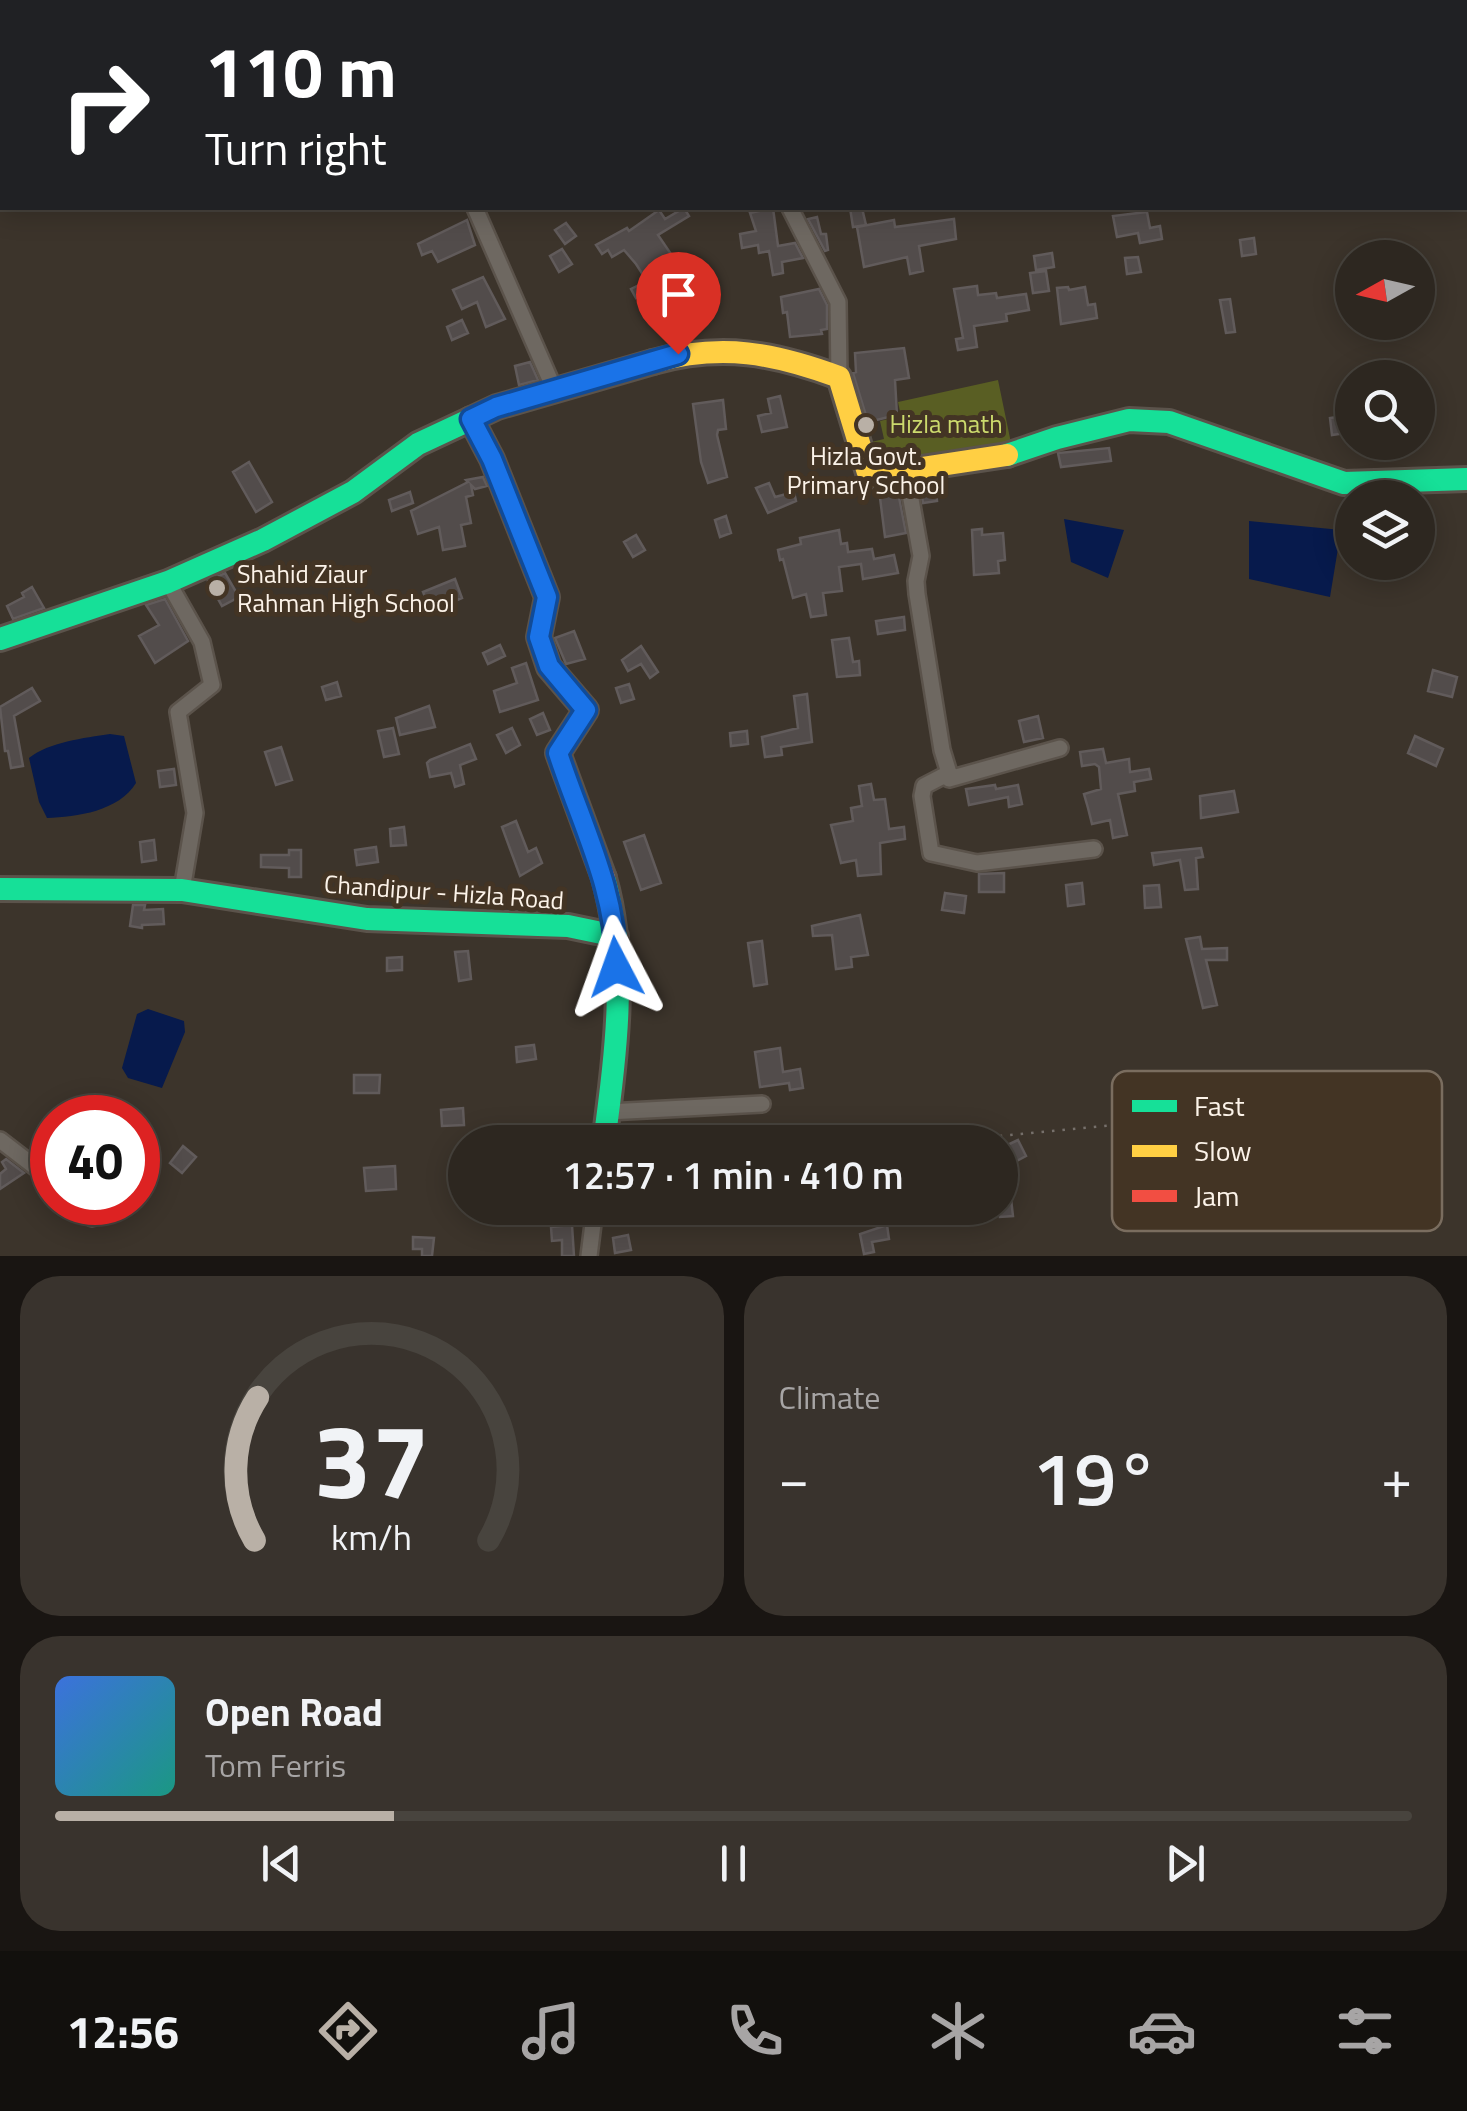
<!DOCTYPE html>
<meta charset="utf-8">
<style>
body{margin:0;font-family:"Titillium Web",sans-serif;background:#39332d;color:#f1f3f6;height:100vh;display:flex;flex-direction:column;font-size:38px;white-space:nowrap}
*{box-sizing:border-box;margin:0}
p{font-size:32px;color:#a7a5a5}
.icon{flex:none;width:55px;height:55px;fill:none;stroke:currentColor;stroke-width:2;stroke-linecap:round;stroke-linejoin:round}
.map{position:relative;height:1256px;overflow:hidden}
.panel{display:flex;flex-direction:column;gap:20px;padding:20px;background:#191512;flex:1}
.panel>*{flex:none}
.top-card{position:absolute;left:0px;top:0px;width:1468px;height:210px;box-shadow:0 5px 25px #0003,0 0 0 2px #48443e;background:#202124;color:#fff;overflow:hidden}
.needle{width:65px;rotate:262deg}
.controls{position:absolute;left:1335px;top:240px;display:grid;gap:20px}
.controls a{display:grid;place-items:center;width:100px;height:100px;border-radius:50%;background:#2d2720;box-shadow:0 5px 25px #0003,0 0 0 2px #48443e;font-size:50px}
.speed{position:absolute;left:30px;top:1095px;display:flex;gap:20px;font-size:50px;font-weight:700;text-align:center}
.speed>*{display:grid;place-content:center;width:130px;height:130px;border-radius:50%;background:#2d2720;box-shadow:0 5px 25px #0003,0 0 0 2px #48443e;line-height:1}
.speed .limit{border:15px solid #d22;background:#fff;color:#111}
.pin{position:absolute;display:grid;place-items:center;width:85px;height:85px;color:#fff;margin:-102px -42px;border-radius:50% 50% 50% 0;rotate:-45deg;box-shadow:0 0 10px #0007}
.pin .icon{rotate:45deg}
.me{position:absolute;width:110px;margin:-55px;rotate:356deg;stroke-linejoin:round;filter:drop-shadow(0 0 8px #0008)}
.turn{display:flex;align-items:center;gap:35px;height:210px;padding:0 40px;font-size:45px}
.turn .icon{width:130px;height:130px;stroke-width:2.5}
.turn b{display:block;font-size:70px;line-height:85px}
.big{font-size:75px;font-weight:600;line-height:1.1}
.panel .tile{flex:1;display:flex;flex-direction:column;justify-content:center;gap:15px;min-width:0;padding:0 35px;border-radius:40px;background:#39332d}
.panel .dial{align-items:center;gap:0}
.dial svg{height:260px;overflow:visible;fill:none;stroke:#48443e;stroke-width:7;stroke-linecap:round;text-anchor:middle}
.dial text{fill:#f1f3f6;stroke:none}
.song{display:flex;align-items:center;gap:30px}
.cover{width:120px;height:120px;border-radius:15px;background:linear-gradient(135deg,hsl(220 70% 55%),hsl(170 70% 35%))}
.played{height:10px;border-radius:5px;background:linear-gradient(90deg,#b9b0a6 25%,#48443e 25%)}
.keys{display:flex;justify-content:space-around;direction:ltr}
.heat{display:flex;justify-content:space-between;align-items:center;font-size:55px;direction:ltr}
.panel .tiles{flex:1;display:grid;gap:20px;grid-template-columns:1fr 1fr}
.tile:last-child{grid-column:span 2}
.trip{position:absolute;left:448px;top:1125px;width:570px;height:100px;border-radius:50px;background:#2d2720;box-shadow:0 5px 25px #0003,0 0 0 2px #48443e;font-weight:600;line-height:100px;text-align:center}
.menu{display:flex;height:160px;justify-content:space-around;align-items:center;background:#12100d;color:#a7a5a5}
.menu .icon{width:70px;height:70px}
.menu .selected{color:#b9b0a6}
.menu b{font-size:45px;color:#f1f3f6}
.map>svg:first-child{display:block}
.green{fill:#595e23}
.water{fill:#071a4c}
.building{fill:#524c4b;stroke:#615b5b;stroke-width:2.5}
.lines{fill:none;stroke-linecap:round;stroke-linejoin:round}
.street-casing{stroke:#5b534b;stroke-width:20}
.fast-casing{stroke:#5b534b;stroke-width:28}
.slow-casing{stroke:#5b534b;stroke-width:28}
.jam-casing{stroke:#5b534b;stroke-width:28}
.path{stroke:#76706b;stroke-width:2.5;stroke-dasharray:2.5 8;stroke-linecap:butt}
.street{stroke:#6e6861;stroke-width:15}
.fast{stroke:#16e098;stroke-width:22}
.slow{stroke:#ffcf43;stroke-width:22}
.jam{stroke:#f24e42;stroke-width:22}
.route-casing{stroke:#114b97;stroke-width:25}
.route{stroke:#1a73e8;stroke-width:18}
.poi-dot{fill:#b9b0a6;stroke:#433424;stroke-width:4}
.labels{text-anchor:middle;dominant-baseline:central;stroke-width:10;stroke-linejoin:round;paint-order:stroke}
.park-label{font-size:25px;fill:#ccda6d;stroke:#433424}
.poi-label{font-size:25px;fill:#fcf3e9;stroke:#433424}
.street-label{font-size:25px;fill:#fcf3e9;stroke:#433424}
.key{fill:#433424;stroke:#7a6d5f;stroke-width:2.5}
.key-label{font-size:28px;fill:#fcf3e9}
</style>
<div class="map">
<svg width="1467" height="1256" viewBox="0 0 1467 1256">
<rect width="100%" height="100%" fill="#3c342b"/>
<path class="green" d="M998,380L1011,443L874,473L867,443L884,439L880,421L901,416L898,402Z"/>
<path class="water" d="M1064,519L1124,530L1108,578L1071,562Z
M1249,521L1341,530L1330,597L1249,579Z
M110,734L124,736L136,783C119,811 77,817 47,818L39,802L29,758C49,742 84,738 110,734Z
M148,1009L184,1021L185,1032L162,1088L128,1078L122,1068L137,1014Z"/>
<path class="building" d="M684,208L689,216L658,235L675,260L680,258L695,289L680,296L671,279L636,298L631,289L647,281L636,264L624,250L612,257L608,250L602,254L596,245L627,228L629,231L659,210L665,219Z
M773,208L778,246L795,243L803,258L782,262L783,273L773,275L769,251L759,253L758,245L742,248L740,234L756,231L750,213Z
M850,208H862L866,225L853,227Z
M1147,212L1150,228L1160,226L1162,239L1140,243L1138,233L1117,237L1113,216Z
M817,217L821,234H826L828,250L825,251L808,219Z
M954,219L956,239L919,246L923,271L910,274L907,257L864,267L857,227L894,220L895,227Z
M467,220L475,245L438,262L432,251L422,255L418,244Z
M566,223L576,236L565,244L555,230Z
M1254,238L1256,254L1242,256L1240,240Z
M562,249L572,264L559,272L550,256Z
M1052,253L1054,267L1036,270L1034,256Z
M1138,257L1141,272L1127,274L1125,258Z
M1046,271L1049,291L1033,293L1030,273Z
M483,277L505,319L486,327L477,302L462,309L453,290Z
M977,286L978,295L996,293L997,298L1026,294L1029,310L1006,314L1007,321L974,326L977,347L958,350L956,339L963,338L954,289Z
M1068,287L1069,290L1085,287L1088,305L1095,304L1097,318L1061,324L1057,288Z
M819,289L827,305V329L821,330L822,334L790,337L787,312L783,313L781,297Z
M1230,299L1235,332L1226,333L1220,300Z
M677,313L684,338L672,340L666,315Z
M462,320L468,333L452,340L447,327Z
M904,348L909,378L895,380L897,415L868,422L853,373L856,372L855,353Z
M530,362L538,380L519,385L515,366Z
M780,396L787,427L762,432L758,416L771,413L768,399Z
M723,400L726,429L718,430L717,435L727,477L708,483L701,462L693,404Z
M1344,416L1346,433L1332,435L1330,418Z
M1109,448L1111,461L1061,467L1058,453Z
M249,462L272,502L256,512L233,472Z
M483,477L487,486L475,489L471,485L473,495L466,497L471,523L461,525L465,546L443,550L439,527L418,534L411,511L468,482L466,480Z
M935,481L937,501L923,503L920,484Z
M769,483L775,497L794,492L796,501L768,513L756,488Z
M897,487L906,533L885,537L879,490Z
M410,492L413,503L392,511L389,500Z
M726,516L731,533L720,537L715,520Z
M982,529V535L1003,533L1005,560L998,561L999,573L974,575L972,530Z
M839,530L841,544L847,543L848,552L872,549L874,559L894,555L898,573L863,579L861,564L839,567L842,591L823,593L826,615L811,617L806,594L793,598L783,559L780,560L778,550L801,544L800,538Z
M636,535L645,550L633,557L624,542Z
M225,573L239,597L222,606L208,581Z
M455,579L462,598L431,611L423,592Z
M32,587L44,608L13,619L7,606L24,597L22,593Z
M165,599L188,641L155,663L139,636L159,625L146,605Z
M904,617L905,630L878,634L876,621Z
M574,631L585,659L566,664L555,638Z
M849,638L853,662L859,661L860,675L837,677L832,640Z
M500,645L505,656L488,664L483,653Z
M641,646L658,672L650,678L641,664L628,671L622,660Z
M526,663L538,700L500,712L494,691L517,683L512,668Z
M1433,670L1457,677L1452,697L1428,691Z
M337,682L341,696L326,700L322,687Z
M629,684L634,699L621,703L616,688Z
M32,688L40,701L14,716L23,766L11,768L8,751H5L0,707Z
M807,694L812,742L781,747L782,755L765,757L762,737L798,728L794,696Z
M429,706L435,727L400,735L396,718Z
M543,713L550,730L537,735L530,719Z
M1038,716L1043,738L1024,742L1019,721Z
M393,728L399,754L384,757L378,731Z
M512,728L520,745L506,753L497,735Z
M747,731L748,744L731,746L730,733Z
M1415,736L1443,749L1436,766L1408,753Z
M470,744L476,759L460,765L464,784L455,787L451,773L430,777L427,763L430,760Z
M281,747L292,780L276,785L265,752Z
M1103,749L1106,763L1129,759L1130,772L1149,769L1151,779L1134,782L1135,791L1118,794L1127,835L1113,838L1110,820L1092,824L1088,808L1084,794L1101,789L1099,767L1095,764L1082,766L1080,752Z
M174,769L176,785L160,787L158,771Z
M871,784L874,800L885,799L889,829L904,827L905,839L880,843L881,874L858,876L856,860L841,863L831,825L853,821L851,808L862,806L859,786Z
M995,785L996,789L1018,785L1022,804L1009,807L1008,797L969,805L966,789Z
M1234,791L1238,812L1201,818L1200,796Z
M516,821L528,852L536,848L542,863L520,876L502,827Z
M404,827L406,845L391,846L390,829Z
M644,835L661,883L641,890L624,842Z
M154,840L156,860L142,862L140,842Z
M376,847L378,862L357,865L355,850Z
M1201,848L1203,857L1196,858L1198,889L1185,890L1180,860L1154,865L1152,853Z
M289,850H301V877H289V868L261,867V855H289Z
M1004,873V892H979V874Z
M1082,883L1084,904L1068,906L1066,885Z
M1159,885L1161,907L1145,908L1144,886Z
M945,893L966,896L964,913L942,910Z
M133,905H145L144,910L163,909L164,924L142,925V928L130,926Z
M860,915L868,955L851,957L852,967L836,969L832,935L813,936L812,926Z
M1200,937L1202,949L1227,948V960H1206L1217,1005L1203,1008L1186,939Z
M762,941L767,984L754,986L748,943Z
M468,951L471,979L459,981L455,952Z
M402,957V970L387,971V958Z
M534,1045L536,1059L517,1062L516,1047Z
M780,1048L783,1072L800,1069L803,1088L790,1090L789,1083L760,1087L755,1052Z
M354,1075H380L379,1093H354Z
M463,1108L464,1125L442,1126L441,1110Z
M1018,1140L1026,1156L1013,1163L1005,1146Z
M183,1146L196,1157L182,1173L170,1163Z
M6,1159L24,1173L0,1189V1174L6,1169L2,1162Z
M395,1166L396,1189L366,1191L364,1168Z
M1011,1199L1013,1216L1000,1217V1200Z
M572,1225L574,1256H562V1240L552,1241L551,1227Z
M887,1225L889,1239L872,1242L874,1252L864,1254L860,1234Z
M628,1235L631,1250L615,1253L613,1238Z
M413,1237L434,1238L432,1256H422V1249H413Z"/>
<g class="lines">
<defs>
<path id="street" d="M467,0L468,2
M754,2V0
M475,208L555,391
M790,208L838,302L839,377
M906,471L921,556L916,581L917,594L942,750L949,773L924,786L922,796L931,853L977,863L1094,849
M168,582L202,642L212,685L178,712L195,813L182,890
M949,773V779L1060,748
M608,1112L762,1104
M0,1140L52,1180
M76,1202L92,1218
M589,1256L595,1208"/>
<path id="fast" d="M1007,455L1057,438L1129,420L1169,422L1344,483L1467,479
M0,639L168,582L263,540L353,492L418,444L497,407L653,362
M604,878C628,963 616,1056 604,1142
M0,889L182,890L367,919L568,926L616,936"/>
<path id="slow" d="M653,362C722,343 774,353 839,377L869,476L1007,455"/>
<path id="jam" d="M471,419L492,459L547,597L539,637L549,667L586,710L558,753L604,878"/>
</defs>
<use href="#street" class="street-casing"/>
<use href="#fast" class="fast-casing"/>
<use href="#slow" class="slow-casing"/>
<use href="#jam" class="jam-casing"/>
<path class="path" d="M937,1142L1166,1120"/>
<use href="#street" class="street"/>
<use href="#fast" class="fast"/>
<use href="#slow" class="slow"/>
<use href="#jam" class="jam"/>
</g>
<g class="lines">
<defs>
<path id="route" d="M616,967C617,891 581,824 558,753L586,710L549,666L539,637L547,597L492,459L471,419L496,407L678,354"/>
</defs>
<use href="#route" class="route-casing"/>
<use href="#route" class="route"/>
</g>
<g class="poi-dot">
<circle cx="866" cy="425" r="10"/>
<circle cx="217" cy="588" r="10"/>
</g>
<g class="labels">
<g class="park-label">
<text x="946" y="424">Hizla math</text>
</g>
<g class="poi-label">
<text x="866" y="456">Hizla Govt.<tspan x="866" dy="29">Primary School</tspan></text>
<text x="237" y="574" text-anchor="start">Shahid Ziaur<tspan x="237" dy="29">Rahman High School</tspan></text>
</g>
<g class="street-label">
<text transform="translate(444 892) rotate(4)">Chandipur - Hizla Road</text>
</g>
</g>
<rect x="1112" y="1071" width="330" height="160" rx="15" class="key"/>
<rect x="1132" y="1100" width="45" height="12" fill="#16e098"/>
<rect x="1132" y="1145" width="45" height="12" fill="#ffcf43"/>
<rect x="1132" y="1190" width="45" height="12" fill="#f24e42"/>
<g class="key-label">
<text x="1194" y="1116">Fast</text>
<text x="1194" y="1161">Slow</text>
<text x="1194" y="1206">Jam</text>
</g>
</svg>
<div class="controls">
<a><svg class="needle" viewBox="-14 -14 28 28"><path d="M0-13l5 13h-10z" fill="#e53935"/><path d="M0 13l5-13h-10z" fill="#a7a5a5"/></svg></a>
<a><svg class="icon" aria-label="search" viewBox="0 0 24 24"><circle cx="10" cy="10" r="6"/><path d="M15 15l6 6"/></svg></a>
<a><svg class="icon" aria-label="layers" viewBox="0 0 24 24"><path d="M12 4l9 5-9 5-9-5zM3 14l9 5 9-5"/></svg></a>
</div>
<div class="speed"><div class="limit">40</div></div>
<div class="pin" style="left:678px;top:354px;background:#d93025"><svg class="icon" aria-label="arrive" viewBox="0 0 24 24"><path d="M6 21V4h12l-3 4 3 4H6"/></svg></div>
<svg class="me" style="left:616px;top:967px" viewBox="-20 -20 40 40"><path d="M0-17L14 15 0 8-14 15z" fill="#1a73e8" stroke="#fff" stroke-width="4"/></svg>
<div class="trip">12:57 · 1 min · 410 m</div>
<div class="top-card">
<div class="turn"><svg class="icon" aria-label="right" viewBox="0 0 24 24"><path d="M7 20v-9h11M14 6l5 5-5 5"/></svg><div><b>110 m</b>Turn right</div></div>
</div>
</div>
<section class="panel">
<div class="tiles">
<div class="tile dial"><svg viewBox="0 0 100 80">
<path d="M14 69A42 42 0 1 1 86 69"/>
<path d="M14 69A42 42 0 0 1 15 25" stroke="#b9b0a6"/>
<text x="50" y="56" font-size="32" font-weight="700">37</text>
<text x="50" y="72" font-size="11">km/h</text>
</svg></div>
<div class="tile"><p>Climate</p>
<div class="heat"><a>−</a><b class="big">19°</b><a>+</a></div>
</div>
<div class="tile">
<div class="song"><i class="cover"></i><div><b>Open Road</b><p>Tom Ferris</p></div></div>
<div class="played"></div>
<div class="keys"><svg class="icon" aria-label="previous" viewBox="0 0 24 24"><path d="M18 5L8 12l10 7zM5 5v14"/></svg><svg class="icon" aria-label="pause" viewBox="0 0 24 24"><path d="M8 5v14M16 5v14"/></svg><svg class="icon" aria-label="next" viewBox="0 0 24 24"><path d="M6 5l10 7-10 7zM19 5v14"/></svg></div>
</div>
</div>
</section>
<nav class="menu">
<b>12:56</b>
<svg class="icon selected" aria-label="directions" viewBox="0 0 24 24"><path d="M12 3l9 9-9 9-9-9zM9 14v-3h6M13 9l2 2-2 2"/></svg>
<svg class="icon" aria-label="music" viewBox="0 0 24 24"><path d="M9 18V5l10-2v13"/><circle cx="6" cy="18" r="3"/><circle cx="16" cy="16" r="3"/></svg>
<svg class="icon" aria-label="phone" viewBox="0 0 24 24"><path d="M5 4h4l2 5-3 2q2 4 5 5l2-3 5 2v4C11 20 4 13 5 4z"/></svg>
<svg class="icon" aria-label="climate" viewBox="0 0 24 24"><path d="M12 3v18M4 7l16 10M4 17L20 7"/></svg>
<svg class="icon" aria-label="car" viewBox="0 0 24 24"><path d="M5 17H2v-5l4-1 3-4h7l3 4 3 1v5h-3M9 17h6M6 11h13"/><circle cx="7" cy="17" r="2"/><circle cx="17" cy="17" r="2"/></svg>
<svg class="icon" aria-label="filters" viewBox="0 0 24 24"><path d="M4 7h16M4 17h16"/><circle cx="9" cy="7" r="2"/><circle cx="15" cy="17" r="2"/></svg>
</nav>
